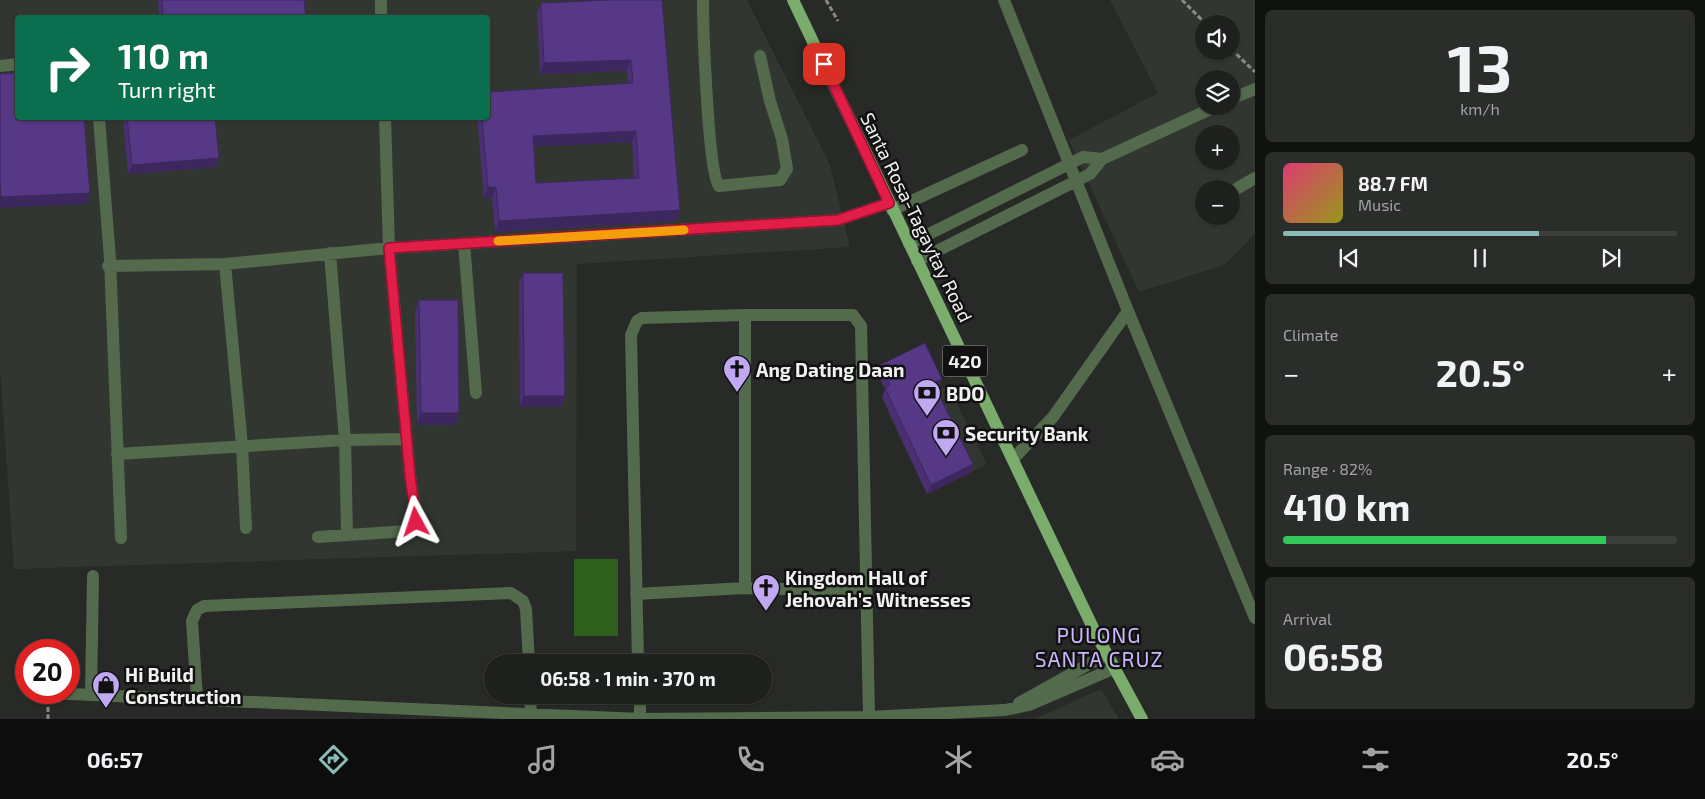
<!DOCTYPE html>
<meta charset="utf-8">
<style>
body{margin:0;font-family:"Exo 2",sans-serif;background:#2b2d2a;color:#f1f3f6;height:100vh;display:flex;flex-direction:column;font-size:19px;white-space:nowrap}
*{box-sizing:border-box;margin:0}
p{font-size:16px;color:#a1a3a4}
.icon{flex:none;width:28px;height:28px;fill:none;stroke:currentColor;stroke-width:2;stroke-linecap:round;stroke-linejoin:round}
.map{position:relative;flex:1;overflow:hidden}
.sheet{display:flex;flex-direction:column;gap:10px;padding:10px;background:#101210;width:450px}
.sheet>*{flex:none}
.banner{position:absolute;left:15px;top:15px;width:475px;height:105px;border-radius:5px;box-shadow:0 1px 4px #0004,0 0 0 1px #3c3e3b;background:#0b6e4f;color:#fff;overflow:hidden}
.tools{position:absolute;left:1195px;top:15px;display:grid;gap:10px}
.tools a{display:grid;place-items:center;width:45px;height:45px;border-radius:50%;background:#1e201d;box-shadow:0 1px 4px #0004,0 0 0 1px #3c3e3b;font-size:25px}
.speed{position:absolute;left:15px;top:639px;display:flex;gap:10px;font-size:25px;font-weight:700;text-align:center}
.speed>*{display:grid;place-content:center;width:65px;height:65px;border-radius:50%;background:#1e201d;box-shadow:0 1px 4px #0004,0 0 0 1px #3c3e3b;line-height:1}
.speed .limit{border:8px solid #d22;background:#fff;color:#111}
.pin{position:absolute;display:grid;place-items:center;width:42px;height:42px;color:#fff;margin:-21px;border-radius:10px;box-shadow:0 2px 8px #0006}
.me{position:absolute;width:55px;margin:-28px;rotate:355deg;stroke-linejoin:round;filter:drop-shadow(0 0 4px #0008)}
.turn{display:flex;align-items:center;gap:18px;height:105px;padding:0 20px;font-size:22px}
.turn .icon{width:65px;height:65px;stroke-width:2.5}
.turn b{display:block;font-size:35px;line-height:42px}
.big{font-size:38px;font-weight:700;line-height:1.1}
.sheet .card{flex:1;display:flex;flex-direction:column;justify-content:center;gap:8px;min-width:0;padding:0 18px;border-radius:8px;background:#2b2d2a}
.sheet .dial{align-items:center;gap:0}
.dial b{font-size:65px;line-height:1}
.song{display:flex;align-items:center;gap:15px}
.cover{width:60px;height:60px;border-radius:8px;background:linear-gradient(135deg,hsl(340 70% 55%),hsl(60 70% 35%))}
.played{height:5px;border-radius:2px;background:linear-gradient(90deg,#8bbbb9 65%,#3c3e3b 65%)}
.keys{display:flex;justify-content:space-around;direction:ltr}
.heat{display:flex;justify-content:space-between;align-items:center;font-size:28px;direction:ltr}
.charge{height:8px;border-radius:4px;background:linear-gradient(90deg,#34c759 82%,#3c3e3b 0)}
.trip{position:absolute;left:484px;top:654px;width:288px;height:50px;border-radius:25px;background:#1e201d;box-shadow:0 1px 4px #0004,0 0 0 1px #3c3e3b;font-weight:700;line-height:50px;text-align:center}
.dock{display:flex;height:80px;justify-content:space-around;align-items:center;background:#0c0d0c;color:#a1a3a4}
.dock .icon{width:35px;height:35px}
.dock .active{color:#8bbbb9}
.dock b{font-size:22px;color:#f1f3f6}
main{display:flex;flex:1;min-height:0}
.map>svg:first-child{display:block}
.built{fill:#313730;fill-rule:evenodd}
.green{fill:#2d601b}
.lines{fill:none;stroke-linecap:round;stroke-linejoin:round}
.path{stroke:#878986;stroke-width:3;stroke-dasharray:5 2.5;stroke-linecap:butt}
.minor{stroke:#536b4c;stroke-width:12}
.major{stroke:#7aac6b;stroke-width:12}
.wall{fill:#4a3073;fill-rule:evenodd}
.shaded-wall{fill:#3c275e}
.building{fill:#563886;stroke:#3c275e;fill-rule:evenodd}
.route-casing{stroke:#92132f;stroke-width:12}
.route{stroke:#e11d48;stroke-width:9}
.slow{stroke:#f59e0b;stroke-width:9}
.labels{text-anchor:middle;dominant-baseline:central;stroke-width:5;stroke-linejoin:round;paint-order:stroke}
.shield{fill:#111211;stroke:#aeafad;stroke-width:1}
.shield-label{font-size:18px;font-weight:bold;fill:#f1f2f0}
.street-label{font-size:19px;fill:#f1f2f0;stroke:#111211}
.poi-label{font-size:19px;font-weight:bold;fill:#f1f2f0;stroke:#111211;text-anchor:start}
.quarter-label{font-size:21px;letter-spacing:1px;fill:#cdb7fd;stroke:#111211}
</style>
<main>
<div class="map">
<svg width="1255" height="719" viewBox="0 0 1255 719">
<rect width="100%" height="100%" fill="#282a27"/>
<path class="built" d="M0,0H747L830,165L850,247L577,264L576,551L14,569L0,368ZM18,18H488V118H18Z
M1110,0H1255V234L1224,265L1139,292L1069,140L1158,93ZM1204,24H1231V51H1204ZM1204,79H1231V106H1204ZM1204,134H1231V161H1204ZM1204,189H1231V216H1204Z
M948,386L987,464L927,494L889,415Z
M1101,689L1119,719H1034L1046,714Z"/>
<path class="green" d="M574,559H618V636H574Z"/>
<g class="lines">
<path class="path" d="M826,0L838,21
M1182,0L1206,24
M1231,49L1255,72
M48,707V719"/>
<path class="minor" d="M381,0V18
M703,0C703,26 708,173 719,186L780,180L787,169L782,139L770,101L760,56
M1004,0L1128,311L1255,618
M0,66L18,64
M1231,99L1255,89
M99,118L110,259L121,538
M1231,192L1255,178
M892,210L1022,150
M464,243L476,393
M909,244L1083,157L1102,159L1217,106
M330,253L345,440L347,534
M917,261L1090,174L1102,159
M225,264L242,445L246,528
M108,266L225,264L389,248L838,220L889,203
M117,454L345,440L407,439
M1013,459L1053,417L1128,311
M318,537L408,531L415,526L416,516L410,475L389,248L385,118
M745,588V315
M636,594L745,588L866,591
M638,662L631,335L637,321L642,318L745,315H853L861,326L869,717
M48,693L640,719L869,717L1005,710L1029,705L1115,668
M91,694L93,576
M530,695L531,715
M640,695V719
M197,698L192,621L197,610L204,606L511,593L523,601L526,609L529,662
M1019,703L1107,654"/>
<path class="major" d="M793,0L1096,634L1142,719"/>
</g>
<path class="wall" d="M158,0H305L306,18H159Z
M662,0L680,210L676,221L495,232L492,198H484L477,118H488L628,84L627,71L540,74L537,14L541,3ZM632,142L634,178L536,183L534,146Z
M123,118H215L219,158L216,167L128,174Z
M523,273L565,396L561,407H520L519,284Z
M419,300L459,413L455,425L417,424L415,311Z
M880,365L939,387L935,389L973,464L970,473L927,494L882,397L885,389L877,373Z"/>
<path class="shaded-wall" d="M631,60L627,71L540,74L544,63Z
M636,131L632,142L529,147L533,136Z
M219,158L216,167L128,174L132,165Z
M488,187H496L492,198H484Z
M90,193L86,204L0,208V200L1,197Z
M680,210L676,221L495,232L499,221Z
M942,379L939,387L929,392L933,383Z
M524,396H565L561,407H520Z
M421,413H459L455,425L417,424Z
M973,464L970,473L927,494L931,485Z"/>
<path class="building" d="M162,0H304L306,18H163Z
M608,0H662L680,210L499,221L496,187H488L482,118H488V92L633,83L631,60L544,63L541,3ZM636,131L639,178L536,183L533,136Z
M18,73V118H84L90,193L1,197L0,182V74Z
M127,118H215L219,158L132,165Z
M523,273H563L565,396H524Z
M419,300H458L459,413H421Z
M925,343L942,379L933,383L973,464L931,485L885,388L890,385L880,365Z"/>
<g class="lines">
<defs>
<path id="route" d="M416,522L410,475L389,248L838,220L889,203L824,64"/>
</defs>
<use href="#route" class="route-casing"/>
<use href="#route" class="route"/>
<path class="slow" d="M498,241L684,230"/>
</g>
<defs>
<symbol id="church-pin" viewBox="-11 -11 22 30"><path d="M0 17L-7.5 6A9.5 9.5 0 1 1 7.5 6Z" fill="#c0a8f3" stroke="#111211"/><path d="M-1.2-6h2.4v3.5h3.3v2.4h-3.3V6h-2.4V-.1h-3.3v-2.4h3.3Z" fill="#111"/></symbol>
<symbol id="bank-pin" viewBox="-11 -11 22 30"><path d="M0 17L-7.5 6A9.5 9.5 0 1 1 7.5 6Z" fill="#c0a8f3" stroke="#111211"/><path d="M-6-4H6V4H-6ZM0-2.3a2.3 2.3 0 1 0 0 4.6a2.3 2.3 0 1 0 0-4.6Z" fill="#111"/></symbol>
<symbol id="shop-pin" viewBox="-11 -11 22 30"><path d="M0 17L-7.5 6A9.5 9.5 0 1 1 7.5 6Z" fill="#c0a8f3" stroke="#111211"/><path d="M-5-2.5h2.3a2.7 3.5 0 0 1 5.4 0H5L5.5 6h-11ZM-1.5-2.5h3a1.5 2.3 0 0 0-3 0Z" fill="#111"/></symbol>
</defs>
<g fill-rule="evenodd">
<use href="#church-pin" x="721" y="353" width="32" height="43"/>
<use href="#bank-pin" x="911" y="377" width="32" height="43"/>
<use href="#bank-pin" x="930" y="417" width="32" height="43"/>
<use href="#church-pin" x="750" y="572" width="32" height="43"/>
<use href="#shop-pin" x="90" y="669" width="32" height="43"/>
</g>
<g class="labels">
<rect class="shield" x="942.5" y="345.5" width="45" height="31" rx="4"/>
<g class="shield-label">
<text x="965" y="361">420</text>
</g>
<g class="street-label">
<text transform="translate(917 217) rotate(64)">Santa Rosa-Tagaytay Road</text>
</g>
<g class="poi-label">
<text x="756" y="369">Ang Dating Daan</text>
<text x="946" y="393">BDO</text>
<text x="965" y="433">Security Bank</text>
<text x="785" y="577">Kingdom Hall of<tspan x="785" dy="22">Jehovah's Witnesses</tspan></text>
<text x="125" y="674">Hi Build<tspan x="125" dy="22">Construction</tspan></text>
</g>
<g class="quarter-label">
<text x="1099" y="634">PULONG<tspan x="1099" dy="24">SANTA CRUZ</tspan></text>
</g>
</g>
</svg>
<div class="tools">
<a><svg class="icon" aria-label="sound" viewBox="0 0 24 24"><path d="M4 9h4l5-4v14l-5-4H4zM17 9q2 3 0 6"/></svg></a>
<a><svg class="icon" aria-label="layers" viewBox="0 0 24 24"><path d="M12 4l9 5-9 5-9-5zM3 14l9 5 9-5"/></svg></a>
<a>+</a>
<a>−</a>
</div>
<div class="speed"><div class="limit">20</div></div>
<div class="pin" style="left:824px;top:64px;background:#d93025"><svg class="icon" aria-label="arrive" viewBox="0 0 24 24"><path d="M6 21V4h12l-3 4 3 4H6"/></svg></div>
<svg class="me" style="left:416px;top:522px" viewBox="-20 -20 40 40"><path d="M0-17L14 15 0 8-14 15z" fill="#e11d48" stroke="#fff" stroke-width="4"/></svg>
<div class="trip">06:58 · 1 min · 370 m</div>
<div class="banner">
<div class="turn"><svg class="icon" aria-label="right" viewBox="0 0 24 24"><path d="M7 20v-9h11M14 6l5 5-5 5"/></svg><div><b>110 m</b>Turn right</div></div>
</div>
</div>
<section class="sheet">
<div class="card dial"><b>13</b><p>km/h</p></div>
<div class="card">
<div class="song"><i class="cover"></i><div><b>88.7 FM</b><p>Music</p></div></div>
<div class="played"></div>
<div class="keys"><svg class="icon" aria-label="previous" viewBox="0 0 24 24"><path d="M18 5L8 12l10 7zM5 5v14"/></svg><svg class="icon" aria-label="pause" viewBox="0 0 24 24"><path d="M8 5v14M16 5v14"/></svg><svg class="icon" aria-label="next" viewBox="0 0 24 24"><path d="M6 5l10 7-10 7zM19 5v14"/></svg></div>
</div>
<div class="card"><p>Climate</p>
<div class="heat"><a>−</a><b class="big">20.5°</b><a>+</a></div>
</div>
<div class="card"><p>Range · 82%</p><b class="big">410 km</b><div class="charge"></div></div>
<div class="card"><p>Arrival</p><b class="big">06:58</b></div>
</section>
</main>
<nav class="dock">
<b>06:57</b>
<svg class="icon active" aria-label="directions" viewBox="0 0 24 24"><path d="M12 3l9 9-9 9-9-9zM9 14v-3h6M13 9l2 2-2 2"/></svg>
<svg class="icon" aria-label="music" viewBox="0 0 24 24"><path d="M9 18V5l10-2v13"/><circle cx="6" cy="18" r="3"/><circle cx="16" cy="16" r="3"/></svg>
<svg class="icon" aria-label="phone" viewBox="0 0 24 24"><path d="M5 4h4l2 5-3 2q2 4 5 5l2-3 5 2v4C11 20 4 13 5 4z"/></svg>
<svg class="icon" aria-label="climate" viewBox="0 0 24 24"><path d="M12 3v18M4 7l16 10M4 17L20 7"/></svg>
<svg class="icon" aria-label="car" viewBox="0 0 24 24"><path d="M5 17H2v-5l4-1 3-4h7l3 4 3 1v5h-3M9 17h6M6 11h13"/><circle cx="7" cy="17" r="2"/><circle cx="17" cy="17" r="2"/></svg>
<svg class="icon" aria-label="filters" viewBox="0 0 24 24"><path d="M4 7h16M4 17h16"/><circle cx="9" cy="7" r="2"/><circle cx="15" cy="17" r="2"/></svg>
<b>20.5°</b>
</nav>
